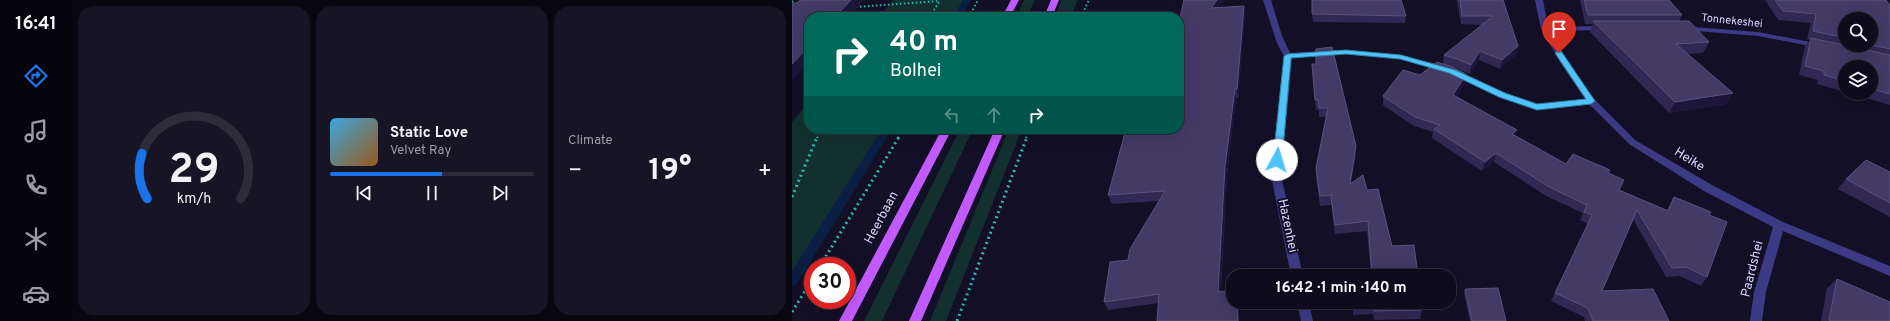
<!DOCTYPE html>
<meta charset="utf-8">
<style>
body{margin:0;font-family:Overpass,sans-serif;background:#171425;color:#f1f3f6;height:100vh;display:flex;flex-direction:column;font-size:15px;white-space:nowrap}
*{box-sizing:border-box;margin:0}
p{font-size:13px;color:#9b9ba3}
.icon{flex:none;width:22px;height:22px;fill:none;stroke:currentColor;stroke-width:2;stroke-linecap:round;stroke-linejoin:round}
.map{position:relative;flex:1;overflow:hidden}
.details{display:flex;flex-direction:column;gap:6px;padding:6px;background:#08060f;width:720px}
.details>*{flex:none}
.banner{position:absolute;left:12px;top:12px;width:380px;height:122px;border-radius:16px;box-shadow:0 4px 16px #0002,0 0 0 1px #2e2b3b;background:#00695c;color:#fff;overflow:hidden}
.buttons{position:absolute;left:1046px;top:12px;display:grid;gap:8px}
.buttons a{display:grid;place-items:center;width:40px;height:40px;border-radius:50%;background:#0e0b1c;box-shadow:0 4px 16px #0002,0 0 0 1px #2e2b3b;font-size:20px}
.speed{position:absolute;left:12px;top:257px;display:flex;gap:8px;font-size:20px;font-weight:700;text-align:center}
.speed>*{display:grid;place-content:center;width:52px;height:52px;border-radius:50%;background:#0e0b1c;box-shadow:0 4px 16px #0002,0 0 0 1px #2e2b3b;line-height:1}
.speed .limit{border:6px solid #d22;background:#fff;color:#111}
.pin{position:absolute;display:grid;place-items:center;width:34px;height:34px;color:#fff;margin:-41px -17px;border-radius:50% 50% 50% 0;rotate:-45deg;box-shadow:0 0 4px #0007}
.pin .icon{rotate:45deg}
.me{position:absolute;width:44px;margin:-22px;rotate:6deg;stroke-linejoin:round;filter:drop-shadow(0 0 3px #0008)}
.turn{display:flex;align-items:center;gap:14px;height:84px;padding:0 20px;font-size:18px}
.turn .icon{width:52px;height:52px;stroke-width:2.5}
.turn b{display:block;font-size:28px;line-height:34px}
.lanes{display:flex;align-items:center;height:38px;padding:0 20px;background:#0003;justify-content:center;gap:20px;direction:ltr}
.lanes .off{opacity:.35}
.big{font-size:30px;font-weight:700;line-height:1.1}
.details .widget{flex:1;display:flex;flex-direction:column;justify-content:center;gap:6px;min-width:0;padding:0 14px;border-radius:16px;background:#171425}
.details .dial{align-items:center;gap:0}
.dial svg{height:104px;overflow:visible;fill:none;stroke:#2e2b3b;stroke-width:7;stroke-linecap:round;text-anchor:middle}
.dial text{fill:#f1f3f6;stroke:none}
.song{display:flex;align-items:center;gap:12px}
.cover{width:48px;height:48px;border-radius:6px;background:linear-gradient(135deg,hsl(200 70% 55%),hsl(30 70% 35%))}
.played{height:4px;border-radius:2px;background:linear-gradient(90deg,#1a73e8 55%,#2e2b3b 55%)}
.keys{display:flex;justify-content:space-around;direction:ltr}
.heat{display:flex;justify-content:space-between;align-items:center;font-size:22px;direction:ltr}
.details .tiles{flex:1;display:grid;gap:6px;grid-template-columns:repeat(3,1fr)}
.trip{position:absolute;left:434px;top:269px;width:230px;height:40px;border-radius:16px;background:#0e0b1c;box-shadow:0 4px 16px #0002,0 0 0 1px #2e2b3b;font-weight:700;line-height:40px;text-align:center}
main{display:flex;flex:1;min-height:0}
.menu{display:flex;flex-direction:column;width:72px;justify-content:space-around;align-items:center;background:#06040b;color:#9b9ba3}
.menu .icon{width:28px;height:28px}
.menu .selected{color:#1a73e8}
.menu b{font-size:18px;color:#f1f3f6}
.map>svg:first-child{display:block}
.green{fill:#12302f}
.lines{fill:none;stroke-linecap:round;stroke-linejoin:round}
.stream{fill:#0a1f44;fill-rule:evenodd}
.path-far1{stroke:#2fb8b0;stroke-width:2;stroke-dasharray:1.5 2.5;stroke-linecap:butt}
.path{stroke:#2fb8b0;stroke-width:3;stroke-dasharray:2 3.5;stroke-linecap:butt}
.minor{fill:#3d3a85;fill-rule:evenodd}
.major{fill:#c25bff;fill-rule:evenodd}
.wall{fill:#312854;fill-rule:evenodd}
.shaded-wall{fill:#1d163a}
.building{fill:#433a66;stroke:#5a527e}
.route{fill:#4fc3f7;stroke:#337fa1}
.labels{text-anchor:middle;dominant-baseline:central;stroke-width:4;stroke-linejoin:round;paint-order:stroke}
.far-street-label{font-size:11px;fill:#d9d4ff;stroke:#130f26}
.street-label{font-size:13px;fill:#d9d4ff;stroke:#130f26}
</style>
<main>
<nav class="menu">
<b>16:41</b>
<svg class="icon selected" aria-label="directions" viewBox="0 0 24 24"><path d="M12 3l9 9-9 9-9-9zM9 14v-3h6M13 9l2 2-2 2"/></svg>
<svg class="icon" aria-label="music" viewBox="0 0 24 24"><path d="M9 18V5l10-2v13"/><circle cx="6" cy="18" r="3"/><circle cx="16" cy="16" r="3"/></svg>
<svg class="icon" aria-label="phone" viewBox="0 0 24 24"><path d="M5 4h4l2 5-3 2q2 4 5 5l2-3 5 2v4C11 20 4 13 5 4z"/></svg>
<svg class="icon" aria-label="climate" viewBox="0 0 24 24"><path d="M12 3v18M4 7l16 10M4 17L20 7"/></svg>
<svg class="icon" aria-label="car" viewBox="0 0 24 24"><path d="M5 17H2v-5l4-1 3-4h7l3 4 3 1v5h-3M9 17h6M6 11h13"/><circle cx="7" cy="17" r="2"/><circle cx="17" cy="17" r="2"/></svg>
</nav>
<section class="details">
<div class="tiles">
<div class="widget dial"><svg viewBox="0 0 100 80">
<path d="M14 69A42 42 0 1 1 86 69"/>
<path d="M14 69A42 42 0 0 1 10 34" stroke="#1a73e8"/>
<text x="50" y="56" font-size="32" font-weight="700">29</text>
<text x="50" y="72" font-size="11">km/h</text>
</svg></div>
<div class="widget">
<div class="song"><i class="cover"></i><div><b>Static Love</b><p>Velvet Ray</p></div></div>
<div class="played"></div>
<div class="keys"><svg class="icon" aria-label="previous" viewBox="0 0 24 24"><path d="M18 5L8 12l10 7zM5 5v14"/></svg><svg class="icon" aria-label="pause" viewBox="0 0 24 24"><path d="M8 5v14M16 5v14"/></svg><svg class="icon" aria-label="next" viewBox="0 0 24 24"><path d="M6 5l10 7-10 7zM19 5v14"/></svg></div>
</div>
<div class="widget"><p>Climate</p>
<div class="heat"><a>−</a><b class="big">19°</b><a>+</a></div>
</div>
</div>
</section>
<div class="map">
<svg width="1098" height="321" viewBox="0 0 1098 321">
<rect width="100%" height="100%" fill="#130f26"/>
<path class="green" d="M101,0H172L163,17H88Z
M232,0H243L235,17H224Z
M270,0H286L278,17H262Z
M17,102V129H96L0,278V122Z
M168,129H181L90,321H72Z
M217,129H230L154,321H138Z"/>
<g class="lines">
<path class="stream" d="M171,0H179L169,17H161Z
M90,129H100L4,285L0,286V271Z"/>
<path class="path-far1" d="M0,2L2,0
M64,7L147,1
M132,17L143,9L148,0
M177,17L186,0
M289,17L297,0
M25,138L30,129
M106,138L112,129
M234,138L238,129"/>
<path class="path" d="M0,197L25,137
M28,266L107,137
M0,312L21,278
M165,321L235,137"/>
<path class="minor" d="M471,0H479L490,36L498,53L554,50L609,55L663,69L713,93L746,104L793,99L770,65L749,29L743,0H751L756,27L816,26V30H813L758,31L778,65L802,99L843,140L920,185L991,222L1098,266V276L991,231L974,292L970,321H958L962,292L981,227L912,191L837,144L797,104L745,110L707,97L657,73L609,59L554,54L500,58L489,175L511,276H499L479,175L492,56L485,43Z
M888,26L966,32L1028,44L1032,46L1028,48L966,36L891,30H888Z
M505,302H517L521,321H509Z"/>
<path class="major" d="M219,0H227L218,17H210Z
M259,0H267L260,17H252Z
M150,129H160L60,321H47Z
M203,129H213L129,321H117Z"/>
</g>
<path class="wall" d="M665,0H711L726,46L724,55L708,69L687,60L678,74L664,68L660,67L673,82L664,96L725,130L723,135L774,164L816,174L827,190L875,210L882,197L917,215L915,277L909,286L888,276L874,277L841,219L810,291L877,321H793L792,317L759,301L796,224L788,220L791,213L754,196L702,162L690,171L640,138L641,132L622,126L591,105V96L628,75L651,64L652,55L690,25L669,24Z
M788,0H877L890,15L887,21L917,42L911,53L895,54L941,93L934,104L877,113L798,32L801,24H793Z
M973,0H1094L1098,5V105L1056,93H1079V67H1053V92L1025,84L1026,80L1007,75L1013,46L1018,40L1015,39L1019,23L986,20ZM1053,19H1079V45H1053Z
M427,7L453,14L446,98H444L435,175L429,291L447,302V321H365L367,303L316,310L312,302L336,260L367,201L320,204L316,195Z
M520,14L614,16L613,23L521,22Z
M520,64L564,146V155L559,183L575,190L600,246L626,276H579L575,231L543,234L539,205L528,206L524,177V168L534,117H527V110H524Z
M1098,172V217L1046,189L1054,179Z
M1045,279L1098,321H1029L1035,288Z
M673,289L714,321H678L672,294Z
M561,302H629L630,310L628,319L582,320L581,314L561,315Z"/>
<path class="shaded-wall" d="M59,0H72L57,17H43Z
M425,0H432L421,16L419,8Z
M452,6L453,14L446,98L445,89Z
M17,46V62L0,81V64Z
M726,46L724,55L708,69L710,60Z
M688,51L687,60L678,74L679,65Z
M674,74L673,82L660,103L661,95Z
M443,89L444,98L435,175L428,300L426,292L433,166Z
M941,93L934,104L877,113L883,102Z
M725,130L722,139L720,134Z
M564,146V155L558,194V184Z
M704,153L702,162L690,171L693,162Z
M445,302H447V321H446Z"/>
<path class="building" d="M8,0H59L43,17H17V46L0,64V3H5Z
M392,0H425L419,8L452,6L445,89H443L433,166L426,292L441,290V302H445L446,321H365L367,294L312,302L318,262L336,260L338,249L373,191L316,195L334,129H387V22Z
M520,0H609L614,16L520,14Z
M668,0H711L726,46L710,60L688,51L679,65L665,59L652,55L701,16H670Z
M792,0H877L890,15H796Z
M983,0H1094L1098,5V49L1079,45V19H1053V38L1021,31L1024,14L991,11Z
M801,21H897L917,42L884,44L941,93L883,102Z
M1019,38L1098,55V94L1079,89V67H1053V81L1032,75V71L1013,66Z
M540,47L564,146L558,184L571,175L575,190L586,189L600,246L622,245L626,276H573H580L576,221L543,225L539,197L541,195L528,196L524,168L536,108H527L526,100H523L520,64H524V49Z
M645,62L658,66L674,74L661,95L725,130L720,134L774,164L781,154L818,170L816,173L832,180L827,190L876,211L882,197L919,212L917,215L935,222L915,277L894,267L880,268L845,210L810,291L861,289L877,321H801L796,308L763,293L800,215L792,212L795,205L757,187L704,153L693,162L642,129L648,125L623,117L591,96L611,70L628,75Z
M1074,160L1098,172V203L1054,179Z
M1045,279L1098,302V321H1039L1037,320Z
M706,288L714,321H680L673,289Z
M561,302H629L630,310L582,311L581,305L561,306Z"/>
<path class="route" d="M554,50L609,55L663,70L713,93L745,104L794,99L763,53L767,50L769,51L803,101L799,104L745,110L707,97L657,73L608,59L554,54L499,58L490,160L489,162H482L481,160L492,56L496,54Z"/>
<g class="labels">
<g class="far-street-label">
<text transform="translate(940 21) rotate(6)">Tonnekeshei</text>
</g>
<g class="street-label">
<text transform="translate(897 160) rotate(32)">Heike</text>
<text transform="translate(90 218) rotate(-62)">Heerbaan</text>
<text transform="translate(495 226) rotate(78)">Hazenhei</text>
<text transform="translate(961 269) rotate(-76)">Paardshei</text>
</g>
</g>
</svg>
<div class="buttons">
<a><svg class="icon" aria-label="search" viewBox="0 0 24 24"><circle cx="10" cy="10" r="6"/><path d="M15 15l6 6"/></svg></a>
<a><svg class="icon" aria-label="layers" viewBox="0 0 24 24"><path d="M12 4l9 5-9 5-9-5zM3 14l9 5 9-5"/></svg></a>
</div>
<div class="speed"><div class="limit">30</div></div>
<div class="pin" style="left:767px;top:53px;background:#d93025"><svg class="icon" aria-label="arrive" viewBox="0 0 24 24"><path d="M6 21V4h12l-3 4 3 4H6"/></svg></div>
<svg class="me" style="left:485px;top:160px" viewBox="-20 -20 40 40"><circle r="19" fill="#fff"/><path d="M0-13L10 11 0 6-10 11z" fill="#4fc3f7"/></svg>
<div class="trip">16:42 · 1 min · 140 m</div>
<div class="banner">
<div class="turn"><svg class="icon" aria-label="right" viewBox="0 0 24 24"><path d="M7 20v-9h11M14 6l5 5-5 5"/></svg><div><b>40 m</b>Bolhei</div></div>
<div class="lanes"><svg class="icon off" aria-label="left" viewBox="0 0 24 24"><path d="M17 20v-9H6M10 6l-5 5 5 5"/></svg><svg class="icon off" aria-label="ahead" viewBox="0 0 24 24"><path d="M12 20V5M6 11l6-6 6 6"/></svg><svg class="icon" aria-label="right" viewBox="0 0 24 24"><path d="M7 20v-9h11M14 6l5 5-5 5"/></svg></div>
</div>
</div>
</main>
